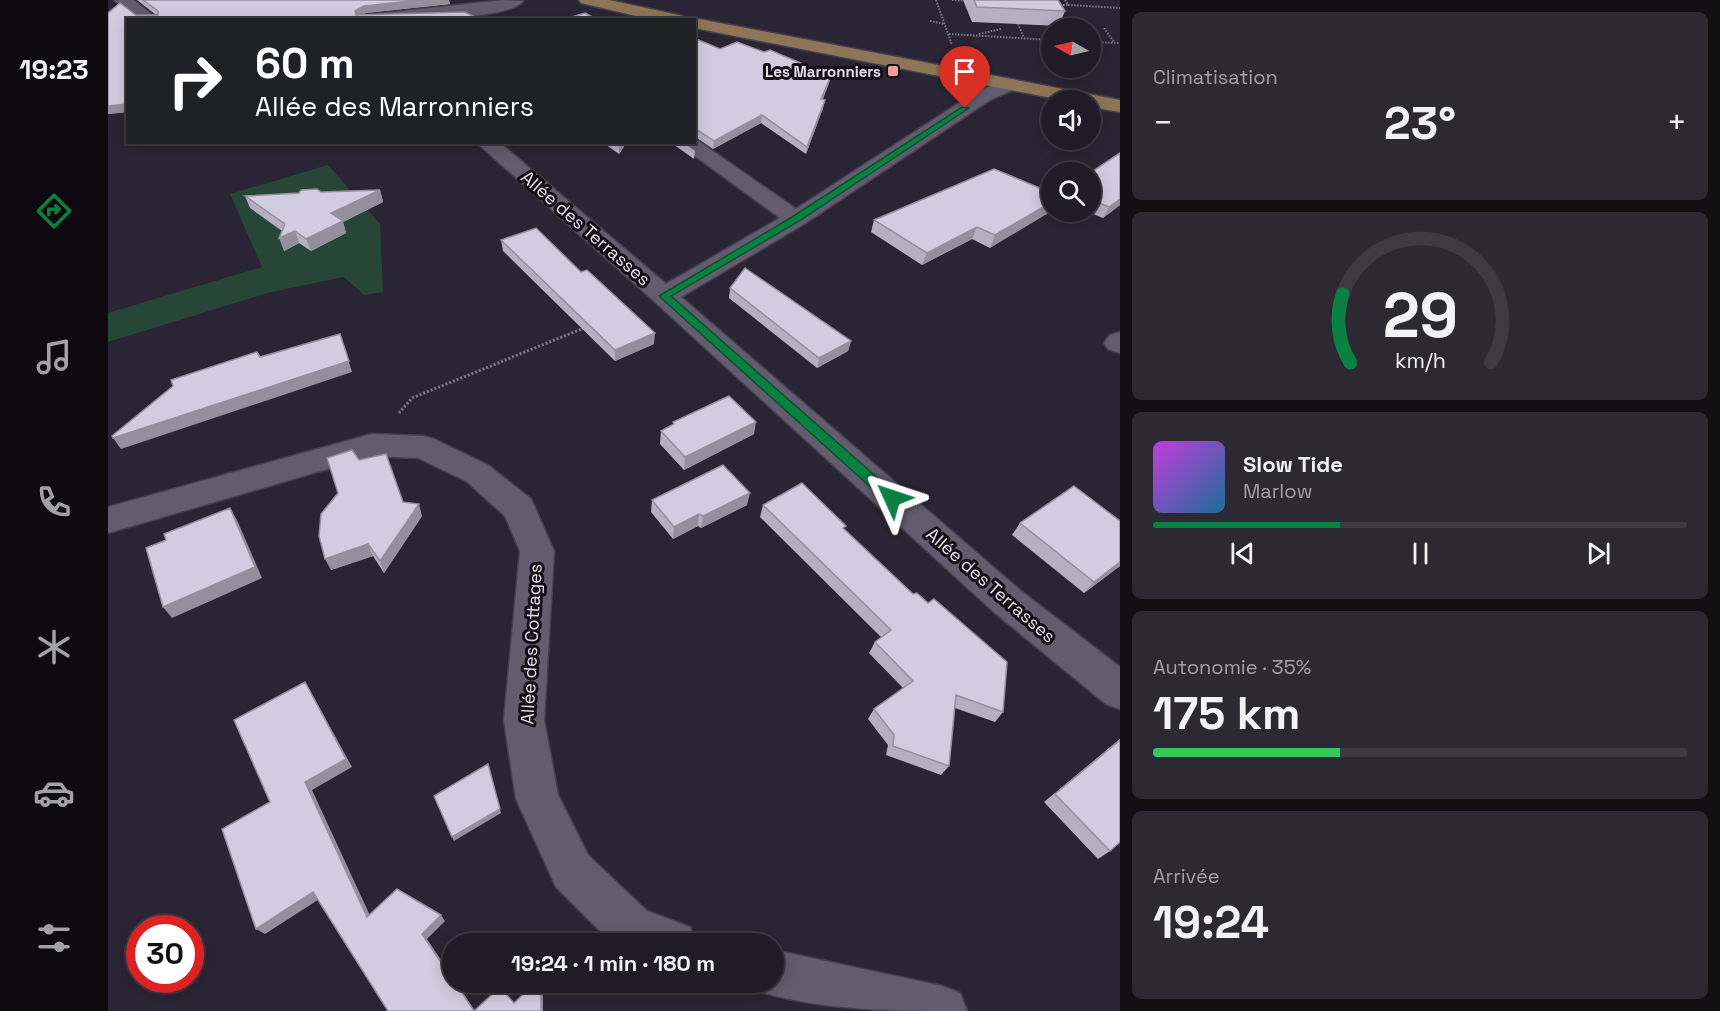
<!DOCTYPE html>
<html lang="fr">
<meta charset="utf-8">
<style>
body{margin:0;font-family:"Space Grotesk",sans-serif;background:#2d2933;color:#f1f3f6;height:100vh;display:flex;flex-direction:column;font-size:22px;white-space:nowrap}
*{box-sizing:border-box;margin:0}
p{font-size:20px;color:#a2a1a7}
.icon{flex:none;width:33px;height:33px;fill:none;stroke:currentColor;stroke-width:2;stroke-linecap:round;stroke-linejoin:round}
.map{position:relative;flex:1;overflow:hidden}
.panel{display:flex;flex-direction:column;gap:12px;padding:12px;background:#120f15;width:600px}
.panel>*{flex:none}
.guide{position:absolute;left:18px;top:18px;width:570px;height:126px;border-radius:0px;box-shadow:0 3px 15px #0003,0 0 0 2px #3d3a44;background:#202124;color:#fff;overflow:hidden}
.needle{width:39px;rotate:278deg}
.fabs{position:absolute;left:933px;top:18px;display:grid;gap:12px}
.fabs a{display:grid;place-items:center;width:60px;height:60px;border-radius:50%;background:#201c27;box-shadow:0 3px 15px #0003,0 0 0 2px #3d3a44;font-size:30px}
.speed{position:absolute;left:18px;top:915px;display:flex;gap:12px;font-size:30px;font-weight:700;text-align:center}
.speed>*{display:grid;place-content:center;width:78px;height:78px;border-radius:50%;background:#201c27;box-shadow:0 3px 15px #0003,0 0 0 2px #3d3a44;line-height:1}
.speed .limit{border:9px solid #d22;background:#fff;color:#111}
.pin{position:absolute;display:grid;place-items:center;width:51px;height:51px;color:#fff;margin:-62px -26px;border-radius:50% 50% 50% 0;rotate:-45deg;box-shadow:0 0 6px #0007}
.pin .icon{rotate:45deg}
.me{position:absolute;width:66px;margin:-33px;rotate:312deg;stroke-linejoin:round;filter:drop-shadow(0 0 4px #0008)}
.turn{display:flex;align-items:center;gap:21px;height:126px;padding:0 30px;font-size:27px}
.turn .icon{width:78px;height:78px;stroke-width:2.5}
.turn b{display:block;font-size:42px;line-height:51px}
.big{font-size:45px;font-weight:700;line-height:1.1}
.panel .card{flex:1;display:flex;flex-direction:column;justify-content:center;gap:9px;min-width:0;padding:0 21px;border-radius:9px;background:#2d2933}
.panel .dial{align-items:center;gap:0}
.dial svg{height:156px;overflow:visible;fill:none;stroke:#3d3a44;stroke-width:7;stroke-linecap:round;text-anchor:middle}
.dial text{fill:#f1f3f6;stroke:none}
.song{display:flex;align-items:center;gap:18px}
.cover{width:72px;height:72px;border-radius:9px;background:linear-gradient(135deg,hsl(290 70% 55%),hsl(200 70% 35%))}
.played{height:6px;border-radius:3px;background:linear-gradient(90deg,#0b8043 35%,#3d3a44 35%)}
.keys{display:flex;justify-content:space-around;direction:ltr}
.heat{display:flex;justify-content:space-between;align-items:center;font-size:33px;direction:ltr}
.charge{height:9px;border-radius:4px;background:linear-gradient(90deg,#34c759 35%,#3d3a44 0)}
.trip{position:absolute;left:334px;top:933px;width:342px;height:60px;border-radius:30px;background:#201c27;box-shadow:0 3px 15px #0003,0 0 0 2px #3d3a44;font-weight:700;line-height:60px;text-align:center}
main{display:flex;flex:1;min-height:0}
.tabs{display:flex;flex-direction:column;width:108px;justify-content:space-around;align-items:center;background:#0d0b10;color:#a2a1a7}
.tabs .icon{width:42px;height:42px}
.tabs .active{color:#0b8043}
.tabs b{font-size:27px;color:#f1f3f6}
.map>svg:first-child{display:block}
.green{fill:#274637}
.lines{fill:none;stroke-linecap:round;stroke-linejoin:round}
.minor-casing{stroke:#44414d;stroke-width:3}
.major-casing{stroke:#44414d;stroke-width:3}
.path-far1{stroke:#7e7a87;stroke-width:2;stroke-dasharray:1.5 1.5;stroke-linecap:butt}
.path{stroke:#7e7a87;stroke-width:3;stroke-dasharray:2 2;stroke-linecap:butt}
.minor{fill:#625c6e;fill-rule:evenodd}
.major{fill:#8f7557;fill-rule:evenodd}
.wall{fill:#b5afc1}
.shaded-wall{fill:#938f9d}
.building{fill:#d2cce0;stroke:#938f9d;stroke-width:1.5}
.route{fill:#0b8043;stroke:#07532c;stroke-width:1.5}
.poi-dot{fill:#f59c95;stroke:#120f16;stroke-width:2}
.labels{text-anchor:middle;dominant-baseline:central;stroke-width:6;stroke-linejoin:round;paint-order:stroke}
.far-poi-label{font-size:15px;font-weight:bold;fill:#e3e1eb;stroke:#120f16;text-anchor:end}
.street-label{font-size:18px;fill:#e3e1eb;stroke:#120f16}
</style>
<main>
<nav class="tabs">
<b>19:23</b>
<svg class="icon active" aria-label="directions" viewBox="0 0 24 24"><path d="M12 3l9 9-9 9-9-9zM9 14v-3h6M13 9l2 2-2 2"/></svg>
<svg class="icon" aria-label="music" viewBox="0 0 24 24"><path d="M9 18V5l10-2v13"/><circle cx="6" cy="18" r="3"/><circle cx="16" cy="16" r="3"/></svg>
<svg class="icon" aria-label="phone" viewBox="0 0 24 24"><path d="M5 4h4l2 5-3 2q2 4 5 5l2-3 5 2v4C11 20 4 13 5 4z"/></svg>
<svg class="icon" aria-label="climate" viewBox="0 0 24 24"><path d="M12 3v18M4 7l16 10M4 17L20 7"/></svg>
<svg class="icon" aria-label="car" viewBox="0 0 24 24"><path d="M5 17H2v-5l4-1 3-4h7l3 4 3 1v5h-3M9 17h6M6 11h13"/><circle cx="7" cy="17" r="2"/><circle cx="17" cy="17" r="2"/></svg>
<svg class="icon" aria-label="filters" viewBox="0 0 24 24"><path d="M4 7h16M4 17h16"/><circle cx="9" cy="7" r="2"/><circle cx="15" cy="17" r="2"/></svg>
</nav>
<div class="map">
<svg width="1012" height="1011" viewBox="0 0 1012 1011">
<rect width="100%" height="100%" fill="#2a2534"/>
<path class="green" d="M220,165L272,224L275,292L256,295L236,277L163,292L0,342V313L154,267L122,194Z"/>
<g class="lines">
<defs>
<path id="minor" d="M6,0H25L51,20H31Z
M396,0L415,1C399,22 279,20 250,20L258,15Z
M900,79L907,81L909,85L907,89L882,100L696,224L573,297L913,591L1012,667V709L998,704L887,613L547,302L368,142H391L558,284L672,218L568,142H586V138L688,209L868,92Z
M1012,332V353L1000,349L996,343L1002,335Z
M264,434L315,436L326,439L380,465L423,499L446,551L436,720L450,795L480,855L539,911L582,927L589,944H505L448,887L408,799L396,720L412,551L397,516L358,481L310,458L264,456L0,533V507Z
M666,950L834,986L852,993L859,1011C789,1011 715,1011 649,991L645,982H666Z"/>
<path id="major" d="M471,0H501L575,16L577,20H545L473,3Z
M586,18L1012,100V112L982,107V100H954L586,28V20H580Z"/>
</defs>
<use href="#minor" class="minor-casing"/>
<use href="#major" class="major-casing"/>
<path class="path-far1" d="M828,0L844,45
M844,0L859,1
M957,0L960,5L1012,8
M949,5H960
M822,21L836,24
M910,24L916,38
M996,28L1006,42
M841,34L944,40
M871,34L893,29
M982,42L1012,43"/>
<path class="path" d="M291,413L304,398L476,328"/>
<use href="#minor" class="minor"/>
<use href="#major" class="major"/>
</g>
<path class="wall" d="M29,0H341L342,4L258,13L253,15L373,20H20V112L0,114V13L28,15H48Z
M855,0H950L957,11L951,26L864,22Z
M586,38L612,49L656,52L723,76L721,83L715,99L717,100L715,108L698,154L653,123L605,149L586,136Z
M494,142H519L511,154Z
M562,142H575L587,151L586,159Z
M982,173L1012,205L995,218L980,212H982Z
M272,190L275,202L235,222L238,233L203,251L191,243L176,251L174,231L142,208L137,196Z
M944,193L882,248L864,239L814,265L763,232L766,220Z
M393,240L473,272L546,344L507,361L395,251Z
M622,288L743,341L740,351L709,368L621,298Z
M565,422L646,434L576,470L552,444L553,431L565,424Z
M251,460L295,502L314,516L276,573L265,556L223,570L230,493Z
M544,500L639,505L593,528L590,526L565,539L543,512Z
M655,505L737,530L895,712L887,722L847,708L841,766L833,775L778,755L780,745L760,719L766,709L795,688L761,653L767,642L773,637L652,517Z
M912,523L1012,566L976,593L904,535Z
M1012,739L1002,851L990,859L936,802Z"/>
<path class="shaded-wall" d="M313,0H341L342,4L258,13L249,18L247,11L256,6Z
M723,76L721,83L712,106L713,99Z
M717,100L715,108L698,154L699,147Z
M20,104V112L0,114V106Z
M654,115L653,123L605,149L606,141Z
M514,142H519L511,154V146Z
M272,190L275,202L235,222L238,233L203,251L198,239L223,213Z
M1012,199V205L995,218L1001,207Z
M944,202V211L882,248L887,235Z
M869,227L864,239L814,265L819,253Z
M187,231L191,243L176,251L171,238Z
M547,333L546,344L507,361V350Z
M232,334L244,372L13,449L5,438Z
M743,341L740,351L709,368L711,358Z
M648,422L646,434L576,470L577,457Z
M642,493L639,505L593,528L595,516Z
M311,504L314,516L276,573L272,561Z
M122,508L129,520L154,578L64,618L55,607Z
M591,514L590,526L565,539L566,527Z
M260,544L265,556L223,570L217,559Z
M1012,562V566L976,593L986,582Z
M197,682L203,692L244,767L204,790L265,922L259,917L197,782Z
M380,764L393,813L346,841L344,837Z
M205,892L213,898L157,934L148,929Z
M333,915L337,921L319,939L345,978V980L314,934Z
M347,982H348L367,1011H366Z
M433,982H435V1011H433Z"/>
<path class="building" d="M35,0H313L256,6L247,11L248,15L357,12L373,20H20V104L0,106V13L12,3L28,15H50V11Z
M866,0H950L957,11L869,7Z
M477,13L490,20H453Z
M586,38L612,49L629,42L656,52L662,50L723,76L713,99L717,100L699,147L654,115L606,141L586,128Z
M505,142H514L511,146Z
M1012,153V199L1001,207L982,199V173Z
M886,169L944,193V202L887,235L869,227L819,253L766,220Z
M209,189L213,192L272,190L223,213L235,221L198,239L187,231L171,238L177,224L137,196L191,193L193,190Z
M428,228L473,272L479,270L547,333L507,350L393,240Z
M637,268L743,341L711,358L622,288Z
M232,334L241,361L5,438L4,436L65,386L63,380L149,352L152,357Z
M621,396L648,422L577,457L553,431L566,424L565,422Z
M244,450L251,460L278,454L295,502L311,504L272,561L260,544L217,559L211,536L213,514L230,493L219,458Z
M615,465L642,493L595,516L591,514L566,527L544,500Z
M694,483L738,526L735,528L805,594L809,593L820,603L826,599L899,662L895,712L848,695L841,766L785,746L786,735L766,709L805,681L767,642L783,630L655,505Z
M966,486L1012,521V562L986,582L912,523Z
M122,508L147,567L55,607L38,548L58,540L56,534Z
M197,682L238,759L197,782L259,917L289,889L333,915L314,934L345,980V982H347L366,1011H280L205,892L148,929L114,829L162,802L126,720Z
M1012,740V842L1002,851L947,794Z
M380,764L392,809L344,837L326,796Z
M428,982H433V1011H366L392,987L406,1003Z"/>
<path class="route" d="M854,107L861,108L691,221L563,296L789,495L791,498L789,502H779L551,296L684,217Z"/>
<rect class="poi-dot" x="779" y="65" width="12" height="12" rx="3"/>
<g class="labels">
<g class="far-poi-label">
<text x="773" y="71">Les Marronniers</text>
</g>
<g class="street-label">
<text transform="translate(478 228) rotate(41)">Allée des Terrasses</text>
<text transform="translate(883 585) rotate(41)">Allée des Terrasses</text>
<text transform="translate(423 644) rotate(-87)">Allée des Cottages</text>
</g>
</g>
</svg>
<div class="fabs">
<a><svg class="needle" viewBox="-14 -14 28 28"><path d="M0-13l5 13h-10z" fill="#e53935"/><path d="M0 13l5-13h-10z" fill="#a2a1a7"/></svg></a>
<a><svg class="icon" aria-label="sound" viewBox="0 0 24 24"><path d="M4 9h4l5-4v14l-5-4H4zM17 9q2 3 0 6"/></svg></a>
<a><svg class="icon" aria-label="search" viewBox="0 0 24 24"><circle cx="10" cy="10" r="6"/><path d="M15 15l6 6"/></svg></a>
</div>
<div class="speed"><div class="limit">30</div></div>
<div class="pin" style="left:857px;top:108px;background:#d93025"><svg class="icon" aria-label="arrive" viewBox="0 0 24 24"><path d="M6 21V4h12l-3 4 3 4H6"/></svg></div>
<svg class="me" style="left:784px;top:498px" viewBox="-20 -20 40 40"><path d="M0-17L14 15 0 8-14 15z" fill="#0b8043" stroke="#fff" stroke-width="4"/></svg>
<div class="trip">19:24 · 1 min · 180 m</div>
<div class="guide">
<div class="turn"><svg class="icon" aria-label="right" viewBox="0 0 24 24"><path d="M7 20v-9h11M14 6l5 5-5 5"/></svg><div><b>60 m</b>Allée des Marronniers</div></div>
</div>
</div>
<section class="panel">
<div class="card"><p>Climatisation</p>
<div class="heat"><a>−</a><b class="big">23°</b><a>+</a></div>
</div>
<div class="card dial"><svg viewBox="0 0 100 80">
<path d="M14 69A42 42 0 1 1 86 69"/>
<path d="M14 69A42 42 0 0 1 10 34" stroke="#0b8043"/>
<text x="50" y="56" font-size="32" font-weight="700">29</text>
<text x="50" y="72" font-size="11">km/h</text>
</svg></div>
<div class="card">
<div class="song"><i class="cover"></i><div><b>Slow Tide</b><p>Marlow</p></div></div>
<div class="played"></div>
<div class="keys"><svg class="icon" aria-label="previous" viewBox="0 0 24 24"><path d="M18 5L8 12l10 7zM5 5v14"/></svg><svg class="icon" aria-label="pause" viewBox="0 0 24 24"><path d="M8 5v14M16 5v14"/></svg><svg class="icon" aria-label="next" viewBox="0 0 24 24"><path d="M6 5l10 7-10 7zM19 5v14"/></svg></div>
</div>
<div class="card"><p>Autonomie · 35%</p><b class="big">175 km</b><div class="charge"></div></div>
<div class="card"><p>Arrivée</p><b class="big">19:24</b></div>
</section>
</main>
